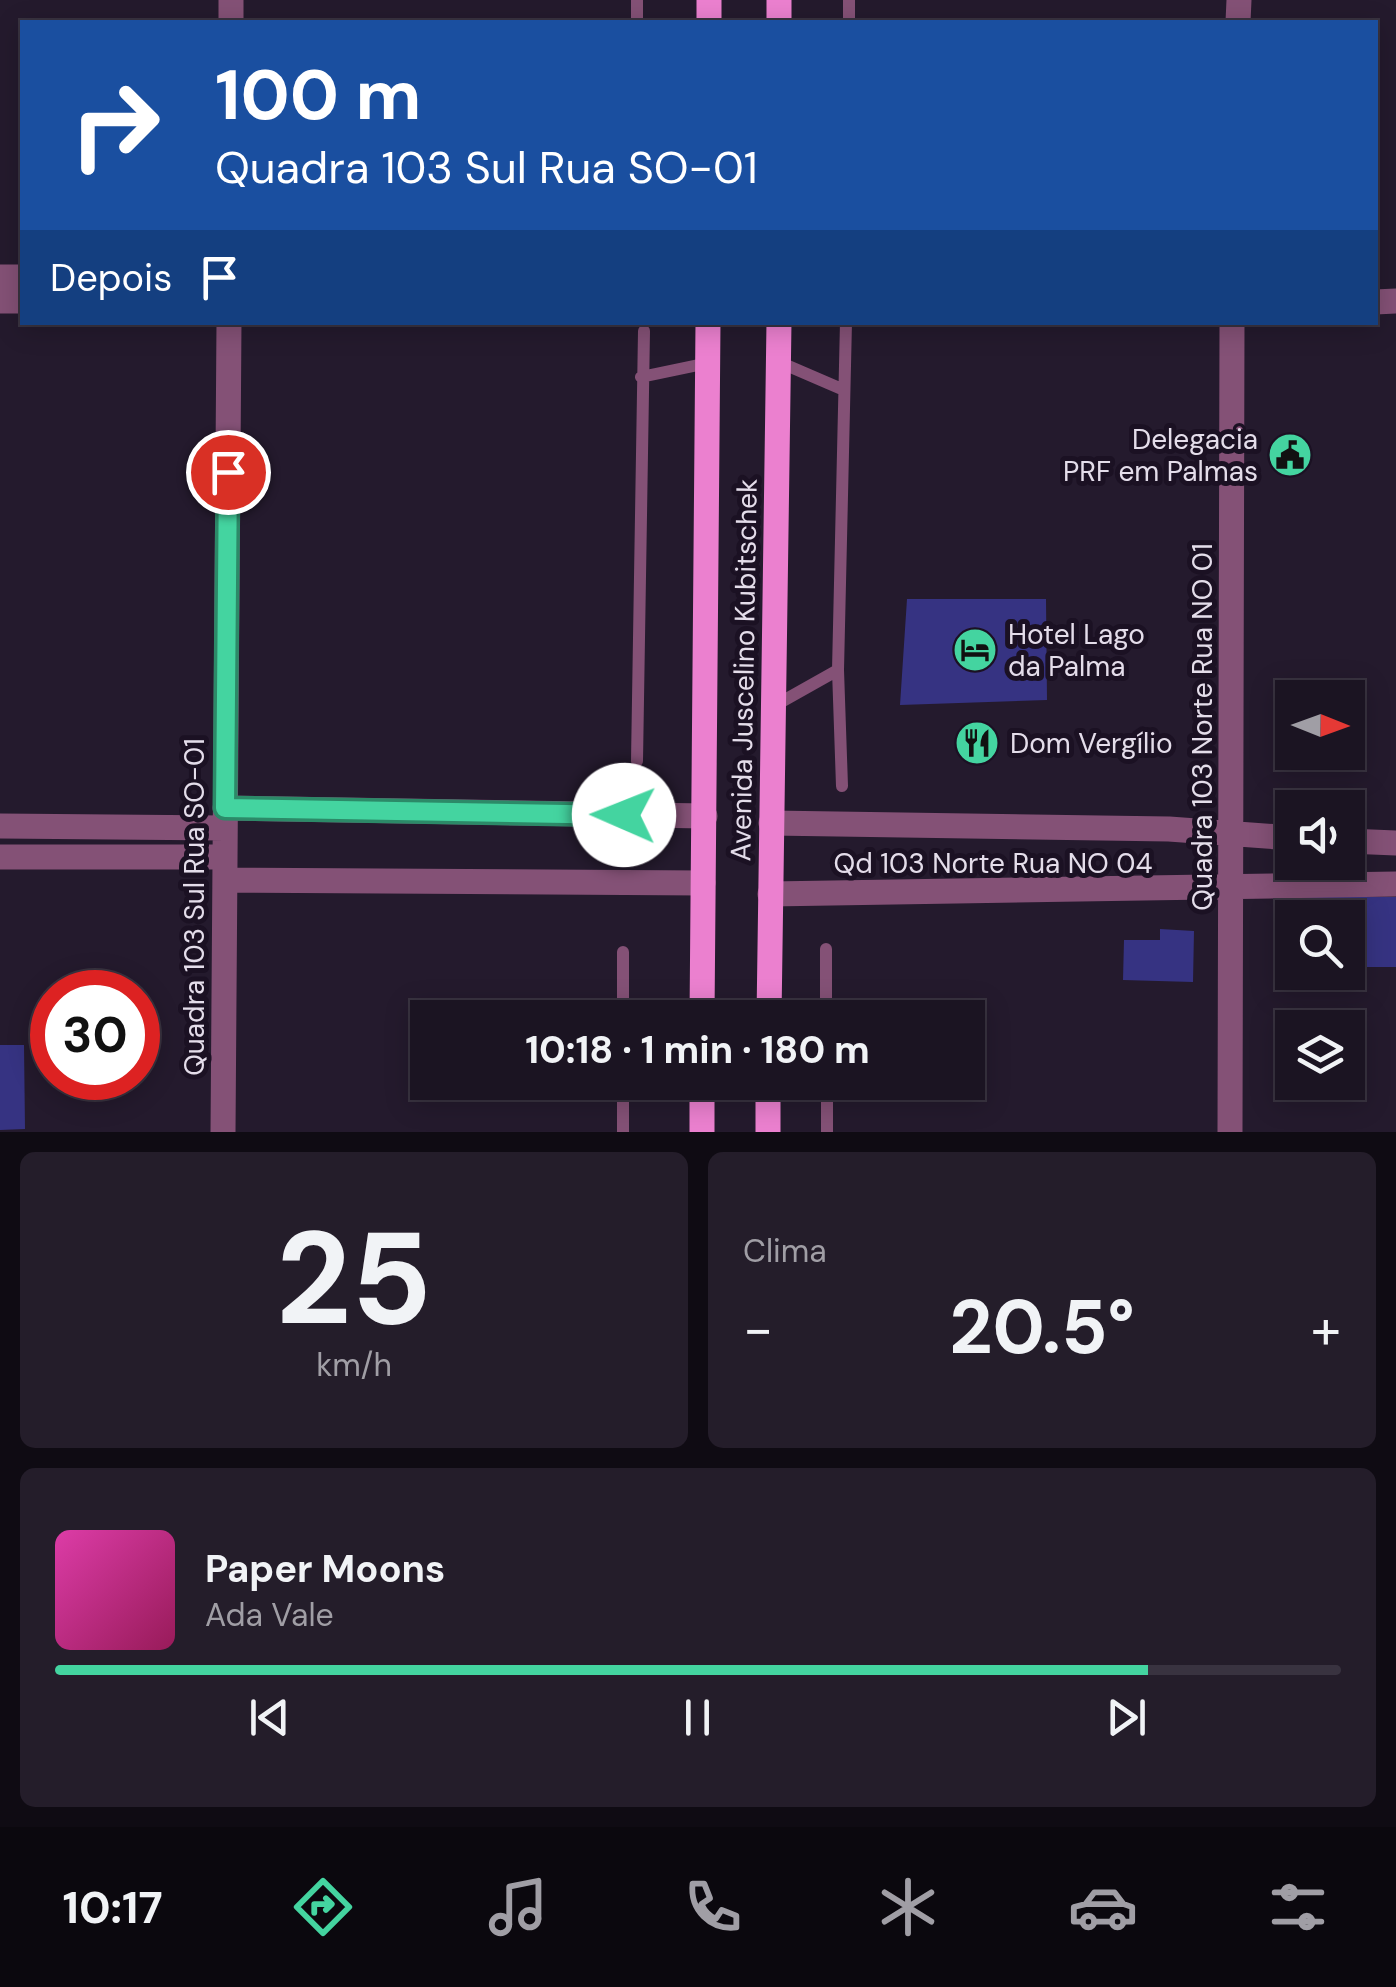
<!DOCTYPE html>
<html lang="pt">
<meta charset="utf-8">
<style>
body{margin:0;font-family:"DM Sans",sans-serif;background:#241d2a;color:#f1f3f6;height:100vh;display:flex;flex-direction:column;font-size:38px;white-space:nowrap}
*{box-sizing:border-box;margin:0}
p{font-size:32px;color:#a09ea5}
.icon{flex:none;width:55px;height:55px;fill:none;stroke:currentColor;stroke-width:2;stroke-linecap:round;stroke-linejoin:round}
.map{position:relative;height:1132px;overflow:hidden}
.side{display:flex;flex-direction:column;gap:20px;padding:20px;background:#0f0b13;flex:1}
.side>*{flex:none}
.top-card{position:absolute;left:20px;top:20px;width:1358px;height:305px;border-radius:0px;box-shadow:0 5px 25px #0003,0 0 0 2px #393340;background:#1a4fa0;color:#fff;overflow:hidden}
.needle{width:65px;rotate:91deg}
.buttons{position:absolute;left:1275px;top:680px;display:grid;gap:20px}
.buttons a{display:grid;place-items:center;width:90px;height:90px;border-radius:0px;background:#1b1422;box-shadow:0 5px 25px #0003,0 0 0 2px #393340;font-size:50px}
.speed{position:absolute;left:30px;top:970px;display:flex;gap:20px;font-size:50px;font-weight:700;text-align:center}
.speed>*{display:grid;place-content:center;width:130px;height:130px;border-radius:50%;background:#1b1422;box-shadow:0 5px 25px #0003,0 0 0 2px #393340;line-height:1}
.speed .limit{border:15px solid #d22;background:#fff;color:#111}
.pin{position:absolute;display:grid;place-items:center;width:85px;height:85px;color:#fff;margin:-42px;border:5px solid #fff;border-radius:50%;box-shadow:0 2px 10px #0007}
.me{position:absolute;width:110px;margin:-55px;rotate:271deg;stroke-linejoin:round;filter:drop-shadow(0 0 8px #0008)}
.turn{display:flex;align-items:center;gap:35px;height:210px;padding:0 30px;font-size:45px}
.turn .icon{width:130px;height:130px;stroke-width:2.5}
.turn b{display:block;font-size:70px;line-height:85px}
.then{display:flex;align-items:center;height:95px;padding:0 30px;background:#0003;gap:20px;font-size:38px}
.big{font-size:75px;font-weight:700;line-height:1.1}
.side .widget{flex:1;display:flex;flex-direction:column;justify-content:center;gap:15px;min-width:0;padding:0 35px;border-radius:15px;background:#241d2a}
.side .dial{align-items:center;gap:0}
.dial b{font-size:130px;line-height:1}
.song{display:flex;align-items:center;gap:30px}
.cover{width:120px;height:120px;border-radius:15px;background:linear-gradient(135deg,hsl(320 70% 55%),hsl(330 70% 35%))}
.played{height:10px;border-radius:5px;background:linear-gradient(90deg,#44d4a0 85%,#393340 85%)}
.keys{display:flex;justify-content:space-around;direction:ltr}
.heat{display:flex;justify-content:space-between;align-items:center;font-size:55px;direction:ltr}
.side .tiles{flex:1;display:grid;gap:20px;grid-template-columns:1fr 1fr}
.widget:last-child{grid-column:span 2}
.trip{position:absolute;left:410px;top:1000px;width:575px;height:100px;border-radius:0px;background:#1b1422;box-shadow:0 5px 25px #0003,0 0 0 2px #393340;font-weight:700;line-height:100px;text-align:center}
.dock{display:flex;height:160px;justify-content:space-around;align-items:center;background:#0b080e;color:#a09ea5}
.dock .icon{width:70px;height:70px}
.dock .on{color:#44d4a0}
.dock b{font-size:45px;color:#f1f3f6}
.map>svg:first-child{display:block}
.building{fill:#363382}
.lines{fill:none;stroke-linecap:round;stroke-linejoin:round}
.lane{stroke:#845176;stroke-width:12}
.street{stroke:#845176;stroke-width:25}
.primary{stroke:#eb80cf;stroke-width:25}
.route-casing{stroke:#2c8a68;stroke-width:25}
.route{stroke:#44d4a0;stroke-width:18}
.labels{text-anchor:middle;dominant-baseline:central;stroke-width:10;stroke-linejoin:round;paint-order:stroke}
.poi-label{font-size:28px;fill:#e4ddea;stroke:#1b1123;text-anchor:start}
.street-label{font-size:28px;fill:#e4ddea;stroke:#1b1123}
</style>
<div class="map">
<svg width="1396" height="1132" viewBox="0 0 1396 1132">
<rect width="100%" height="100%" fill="#241a2d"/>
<path class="building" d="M907,599H1046L1047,700L900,705Z
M1290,897H1396V967H1348V918H1290Z
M1160,929L1194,931L1193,982L1123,980L1124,940H1160Z
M0,1045H24L25,1129L0,1130Z"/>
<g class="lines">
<path class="lane" d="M637,0V22
M849,22V0
M779,362L844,390
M641,377L708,363
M774,706L838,670
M637,761L644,331
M842,786L838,670L846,322
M826,949V1018
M623,1009L702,1010
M623,1018V952
M623,1082V1132
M827,1082V1132"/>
<path class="street" d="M231,22V0
M1238,22L1239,0
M0,277H22
M0,301H22
M1375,302L1396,301
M225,808L705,816
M771,823L1169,829L1292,838
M0,826L225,828
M1348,841L1396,843
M0,857H225
M225,880L703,883
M770,894L1396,884
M223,1132L229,322
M1230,1132L1232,322"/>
<path class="primary" d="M709,22V0
M779,22V0
M702,1018L708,322
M769,1018L779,322
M702,1132V1082
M768,1132V1082"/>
</g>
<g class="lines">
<defs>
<path id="route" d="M228,472L225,808L624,815"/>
</defs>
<use href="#route" class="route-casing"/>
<use href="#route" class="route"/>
</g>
<defs>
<symbol id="civic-disc" viewBox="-11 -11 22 22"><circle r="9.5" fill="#44d4a0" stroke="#1b1123"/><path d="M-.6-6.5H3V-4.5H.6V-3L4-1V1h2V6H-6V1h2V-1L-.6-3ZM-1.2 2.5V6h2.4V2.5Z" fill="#111"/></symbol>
<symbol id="hotel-disc" viewBox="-11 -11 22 22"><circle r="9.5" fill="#44d4a0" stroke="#1b1123"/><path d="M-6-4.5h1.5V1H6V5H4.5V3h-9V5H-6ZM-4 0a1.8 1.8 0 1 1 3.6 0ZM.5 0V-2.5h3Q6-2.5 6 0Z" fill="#111"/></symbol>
<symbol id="restaurant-disc" viewBox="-11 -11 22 22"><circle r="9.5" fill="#44d4a0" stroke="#1b1123"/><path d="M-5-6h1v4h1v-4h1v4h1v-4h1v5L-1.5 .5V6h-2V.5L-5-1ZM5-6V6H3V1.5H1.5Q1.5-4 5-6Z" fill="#111"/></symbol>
</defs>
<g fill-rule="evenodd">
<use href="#civic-disc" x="1265" y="430" width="50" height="50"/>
<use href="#hotel-disc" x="950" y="625" width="50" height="50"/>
<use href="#restaurant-disc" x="952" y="718" width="50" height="50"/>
</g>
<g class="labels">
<g class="poi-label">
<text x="1258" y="439" text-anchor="end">Delegacia<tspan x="1258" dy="32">PRF em Palmas</tspan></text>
<text x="1008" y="634">Hotel Lago<tspan x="1008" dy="32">da Palma</tspan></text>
<text x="1010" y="743">Dom Vergílio</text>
</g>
<g class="street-label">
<text transform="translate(744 670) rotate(-89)">Avenida Juscelino Kubitschek</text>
<text transform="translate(1202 727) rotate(-90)">Quadra 103 Norte Rua NO 01</text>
<text x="993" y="863">Qd 103 Norte Rua NO 04</text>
<text transform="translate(194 907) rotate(-90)">Quadra 103 Sul Rua SO-01</text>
</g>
</g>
</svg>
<div class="buttons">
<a><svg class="needle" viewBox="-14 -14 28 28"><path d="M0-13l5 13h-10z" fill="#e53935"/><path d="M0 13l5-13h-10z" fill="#a09ea5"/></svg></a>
<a><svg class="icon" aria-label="sound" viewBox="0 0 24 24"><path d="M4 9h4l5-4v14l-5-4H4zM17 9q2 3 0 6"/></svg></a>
<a><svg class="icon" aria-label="search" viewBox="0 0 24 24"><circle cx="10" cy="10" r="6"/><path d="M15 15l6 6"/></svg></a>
<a><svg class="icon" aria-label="layers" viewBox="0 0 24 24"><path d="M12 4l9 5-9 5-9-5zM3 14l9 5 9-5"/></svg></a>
</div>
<div class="speed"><div class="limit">30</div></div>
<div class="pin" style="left:228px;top:472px;background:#d93025"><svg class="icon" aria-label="arrive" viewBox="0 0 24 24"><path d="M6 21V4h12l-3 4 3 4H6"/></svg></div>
<svg class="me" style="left:624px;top:815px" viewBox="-20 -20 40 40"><circle r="19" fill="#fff"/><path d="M0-13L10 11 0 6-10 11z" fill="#44d4a0"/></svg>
<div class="trip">10:18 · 1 min · 180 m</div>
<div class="top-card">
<div class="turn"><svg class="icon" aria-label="right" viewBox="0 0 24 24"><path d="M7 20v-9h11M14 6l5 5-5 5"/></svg><div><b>100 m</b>Quadra 103 Sul Rua SO-01</div></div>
<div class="then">Depois<svg class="icon" aria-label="arrive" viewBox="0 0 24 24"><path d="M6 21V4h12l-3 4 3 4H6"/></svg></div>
</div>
</div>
<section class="side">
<div class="tiles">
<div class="widget dial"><b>25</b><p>km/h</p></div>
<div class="widget"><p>Clima</p>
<div class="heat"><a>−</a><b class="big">20.5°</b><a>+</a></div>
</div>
<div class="widget">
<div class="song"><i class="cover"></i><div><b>Paper Moons</b><p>Ada Vale</p></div></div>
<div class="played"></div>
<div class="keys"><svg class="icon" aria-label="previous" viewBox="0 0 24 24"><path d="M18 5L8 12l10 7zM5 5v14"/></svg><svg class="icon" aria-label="pause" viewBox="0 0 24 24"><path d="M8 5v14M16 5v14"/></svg><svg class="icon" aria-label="next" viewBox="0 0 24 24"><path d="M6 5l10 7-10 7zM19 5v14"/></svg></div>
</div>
</div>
</section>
<nav class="dock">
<b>10:17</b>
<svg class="icon on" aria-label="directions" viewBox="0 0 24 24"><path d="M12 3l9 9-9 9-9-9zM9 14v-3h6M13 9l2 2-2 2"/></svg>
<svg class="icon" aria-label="music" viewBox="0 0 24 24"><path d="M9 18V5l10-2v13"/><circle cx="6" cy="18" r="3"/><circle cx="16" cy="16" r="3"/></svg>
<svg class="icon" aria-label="phone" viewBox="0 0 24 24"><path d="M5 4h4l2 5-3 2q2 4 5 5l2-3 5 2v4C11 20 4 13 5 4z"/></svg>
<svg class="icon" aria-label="climate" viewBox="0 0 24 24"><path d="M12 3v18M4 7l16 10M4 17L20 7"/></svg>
<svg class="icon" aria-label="car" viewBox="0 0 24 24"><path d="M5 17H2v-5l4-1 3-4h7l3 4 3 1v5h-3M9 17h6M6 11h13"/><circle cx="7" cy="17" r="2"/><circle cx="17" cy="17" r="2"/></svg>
<svg class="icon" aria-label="filters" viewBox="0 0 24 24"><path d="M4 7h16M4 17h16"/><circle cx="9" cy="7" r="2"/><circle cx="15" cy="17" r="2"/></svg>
</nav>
